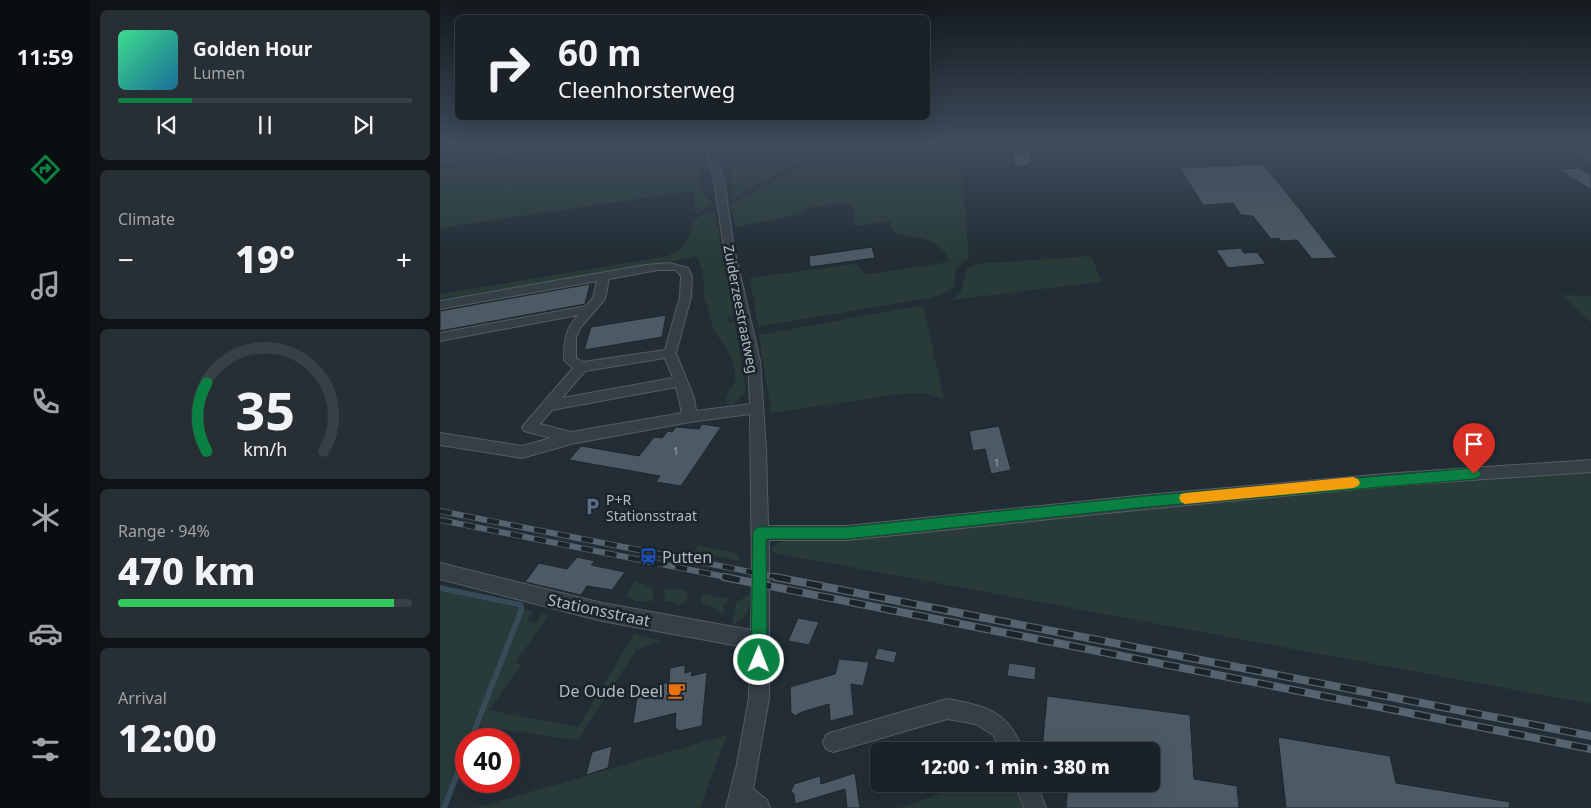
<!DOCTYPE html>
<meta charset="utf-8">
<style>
body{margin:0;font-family:"Noto Sans",sans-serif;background:#272f34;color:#f1f3f6;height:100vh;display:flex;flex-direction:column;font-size:19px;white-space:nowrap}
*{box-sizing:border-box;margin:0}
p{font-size:16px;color:#9fa4a8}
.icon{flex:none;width:28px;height:28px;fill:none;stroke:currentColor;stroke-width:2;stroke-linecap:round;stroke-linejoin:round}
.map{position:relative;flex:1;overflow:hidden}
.drawer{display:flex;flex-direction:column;gap:10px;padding:10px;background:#0e1316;width:350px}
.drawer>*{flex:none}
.top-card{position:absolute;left:15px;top:15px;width:475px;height:105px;border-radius:8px;box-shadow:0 5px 20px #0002,0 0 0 1px #383f45;background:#1a2228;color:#f1f3f6;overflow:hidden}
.speed{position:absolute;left:15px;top:728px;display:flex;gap:10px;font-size:25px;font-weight:700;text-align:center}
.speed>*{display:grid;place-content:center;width:65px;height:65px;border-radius:50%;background:#1a2228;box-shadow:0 5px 20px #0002,0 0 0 1px #383f45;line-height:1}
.speed .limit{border:8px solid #d22;background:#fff;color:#111}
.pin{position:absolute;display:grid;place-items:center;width:42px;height:42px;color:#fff;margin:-51px -21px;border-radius:50% 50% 50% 0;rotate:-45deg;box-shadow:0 0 5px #0007}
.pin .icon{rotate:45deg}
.me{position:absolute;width:55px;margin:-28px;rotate:1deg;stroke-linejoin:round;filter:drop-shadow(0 0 4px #0008)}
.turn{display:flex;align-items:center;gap:18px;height:105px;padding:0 20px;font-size:22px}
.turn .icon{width:65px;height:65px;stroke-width:2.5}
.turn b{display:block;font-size:35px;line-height:42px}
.big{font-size:38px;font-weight:800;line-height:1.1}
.drawer .tile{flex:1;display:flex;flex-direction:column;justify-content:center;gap:8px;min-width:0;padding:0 18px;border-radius:8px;background:#272f34}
.drawer .dial{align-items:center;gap:0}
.dial svg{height:130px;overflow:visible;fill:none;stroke:#383f45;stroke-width:7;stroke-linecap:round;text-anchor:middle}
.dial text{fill:#f1f3f6;stroke:none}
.song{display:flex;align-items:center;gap:15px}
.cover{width:60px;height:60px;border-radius:8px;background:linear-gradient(135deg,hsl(150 70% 55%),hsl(200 70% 35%))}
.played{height:5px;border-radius:2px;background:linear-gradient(90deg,#0b8043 25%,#383f45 25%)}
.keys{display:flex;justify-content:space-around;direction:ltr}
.heat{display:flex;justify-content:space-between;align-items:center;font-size:28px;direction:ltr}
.charge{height:8px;border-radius:4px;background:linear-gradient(90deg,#34c759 94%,#383f45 0)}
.trip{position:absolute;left:430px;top:742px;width:290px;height:50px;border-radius:8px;background:#1a2228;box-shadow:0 5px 20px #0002,0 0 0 1px #383f45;font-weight:800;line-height:50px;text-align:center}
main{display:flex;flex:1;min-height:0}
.menu{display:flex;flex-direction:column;width:90px;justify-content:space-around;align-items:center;background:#0a0e10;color:#9fa4a8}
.menu .icon{width:35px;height:35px}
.menu .on{color:#0b8043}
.menu b{font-size:22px;color:#f1f3f6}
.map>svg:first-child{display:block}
.green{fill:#283b38}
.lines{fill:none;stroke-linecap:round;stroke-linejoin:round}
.stream-far1{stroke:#374c5b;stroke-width:2.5}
.stream{stroke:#374c5b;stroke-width:5.5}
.building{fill:#4d5a64;stroke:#1d262d}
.minor-casing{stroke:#535d64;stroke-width:2}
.minor{fill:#353f46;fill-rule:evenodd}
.rail-far1-casing{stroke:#57646d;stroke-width:6}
.rail-casing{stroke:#57646d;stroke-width:8}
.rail-far1{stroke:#1b242b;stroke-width:4.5;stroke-dasharray:12;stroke-linecap:butt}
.rail{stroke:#1b242b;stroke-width:5.5;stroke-dasharray:16;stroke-linecap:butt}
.route{fill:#0b8043;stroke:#07532c}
.slow{fill:#f59e0b}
.labels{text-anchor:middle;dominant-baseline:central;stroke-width:5;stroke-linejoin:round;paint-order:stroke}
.number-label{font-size:11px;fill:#97a2ab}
.street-label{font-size:14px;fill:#b0bac3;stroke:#1b242b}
.poi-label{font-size:14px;fill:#b0bac3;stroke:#1b242b;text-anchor:start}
.near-poi-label{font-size:16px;fill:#b0bac3;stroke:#1b242b;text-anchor:start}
.near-street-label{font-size:16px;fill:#b0bac3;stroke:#1b242b}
</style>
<main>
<nav class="menu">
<b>11:59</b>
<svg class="icon on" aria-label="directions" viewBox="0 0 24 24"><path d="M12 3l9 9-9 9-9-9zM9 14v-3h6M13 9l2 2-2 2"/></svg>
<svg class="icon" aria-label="music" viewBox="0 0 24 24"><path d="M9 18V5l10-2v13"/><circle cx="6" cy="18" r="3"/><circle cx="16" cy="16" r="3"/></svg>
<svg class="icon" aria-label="phone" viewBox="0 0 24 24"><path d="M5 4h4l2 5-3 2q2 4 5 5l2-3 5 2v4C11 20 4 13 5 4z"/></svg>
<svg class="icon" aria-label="climate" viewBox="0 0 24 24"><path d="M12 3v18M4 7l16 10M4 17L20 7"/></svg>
<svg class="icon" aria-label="car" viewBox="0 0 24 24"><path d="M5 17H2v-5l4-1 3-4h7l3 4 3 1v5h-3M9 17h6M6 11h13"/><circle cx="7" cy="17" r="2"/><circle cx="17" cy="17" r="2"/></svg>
<svg class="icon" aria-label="filters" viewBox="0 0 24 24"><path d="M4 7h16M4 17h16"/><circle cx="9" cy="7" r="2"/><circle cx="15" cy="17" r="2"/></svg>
</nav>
<section class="drawer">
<div class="tile">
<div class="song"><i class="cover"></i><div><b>Golden Hour</b><p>Lumen</p></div></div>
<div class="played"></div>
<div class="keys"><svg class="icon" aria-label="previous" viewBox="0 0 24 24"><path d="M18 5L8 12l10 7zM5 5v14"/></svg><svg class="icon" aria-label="pause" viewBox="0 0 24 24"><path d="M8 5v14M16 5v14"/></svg><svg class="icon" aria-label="next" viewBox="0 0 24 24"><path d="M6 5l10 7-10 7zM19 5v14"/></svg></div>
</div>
<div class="tile"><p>Climate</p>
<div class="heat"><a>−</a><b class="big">19°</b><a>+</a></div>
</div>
<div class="tile dial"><svg viewBox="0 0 100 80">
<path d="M14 69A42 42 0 1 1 86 69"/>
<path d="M14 69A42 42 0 0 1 14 27" stroke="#0b8043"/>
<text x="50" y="56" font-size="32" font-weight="700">35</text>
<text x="50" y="72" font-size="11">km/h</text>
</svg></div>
<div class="tile"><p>Range · 94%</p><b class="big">470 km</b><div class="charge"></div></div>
<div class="tile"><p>Arrival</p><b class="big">12:00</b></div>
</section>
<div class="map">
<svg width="1151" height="808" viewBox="0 0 1151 808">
<rect width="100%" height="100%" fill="#222d35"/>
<path class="green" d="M0,142H160V145L0,166Z
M249,142H260C258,145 259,184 261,189C264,196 271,198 273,205L255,214L253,191L0,228V169L176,146L177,152Z
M284,142H497L385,147L289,201L294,192Z
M519,146L529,258L516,268L514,287L503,294L490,298L318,327L310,278L412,264L419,266L423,273L430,274L509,262C500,235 478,239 455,233L450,226L451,221L415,226L413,208L408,204L371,207L366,209L363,214L296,227L290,205L391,150Z
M268,212L275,213L294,316L287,318L288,323L295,321L305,388V393L292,405L287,404C283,396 291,388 296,381L292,358L273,329L264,295L263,272L256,256L236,261L0,299V294L223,257C232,254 244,249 248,239C254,224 251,219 268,212Z
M651,256L662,282L509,300C525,295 522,283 527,269L536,264Z
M1122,295L1151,296V322Z
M483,305L504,399L482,393H468L331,413L319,335Z
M1151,470V704L334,553L331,549L337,543L345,540L714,509L808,497Z
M258,545L299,554V561L254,552Z
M195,581L213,588V601H194L186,595Z
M224,589H241L248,592L246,602L238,606L232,602L225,601Z
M0,590L80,608L30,739H26V750L4,808H0Z
M261,594L290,599L282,606L286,611L281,614L275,608L261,604Z
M310,595C310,610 306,620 292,625C292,617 296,611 296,602Z
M81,609L93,611L87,621L96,623L102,614L109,615L75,663L82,664L49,710L138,727L194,634L221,641L196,650L138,740L36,726Z
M287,735L260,808H35Z
M528,784H574L582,808H459Z"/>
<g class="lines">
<path class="stream-far1" d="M1133,142L1151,153"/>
<path class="stream" d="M0,588L81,605V611L31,739
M4,808L26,752"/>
</g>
<path class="building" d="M588,152L592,163H588L589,165L575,166L573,153Z
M823,164L861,211L897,258L872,259L857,240L841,241L839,238L831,239L813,216L801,215L793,203L763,205L740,168Z
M1140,168L1151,175V190L1118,169Z
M432,247L435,258L370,267L369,256Z
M801,248L804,253L817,252L826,264L788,268L776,250Z
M150,284L145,304L0,331V311Z
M226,315L222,337L144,350L151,327Z
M262,424L281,427L241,486L216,482L220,476L129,460L141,446L199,456L214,437L222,438L228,431L232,432L236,427L259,429Z
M559,426L571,470L551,474L545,449L533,451L529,431Z
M137,557L155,561L151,565L185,572L172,590L147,586L141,595L85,582L99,563L127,569Z
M358,618L379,622L369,645L348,641Z
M438,648L457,652L454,663L434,659Z
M399,659L429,662L423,686L411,684L414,715L390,721L389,704L362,712L355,716L351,712L350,687L395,674Z
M569,663L596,667L595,680L567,676Z
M245,665V673L252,671L251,676L267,672L262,726L239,731L235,727L236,713L193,724L198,690L229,682L230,668Z
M607,696L750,715L754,779L797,786L799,808H626L628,784H711V751H602Z
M838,737L950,756L956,783L1070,802L1069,808H846Z
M172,746L168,768L146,775L152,752Z
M415,773L420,808H407L405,789L355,804L354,794L351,791L354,784L380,776L381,784Z"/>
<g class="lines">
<defs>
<path id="minor" d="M264,142H272L284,181L294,248L320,361L326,449L328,526H407L706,495L957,473L1151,460V472L957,485L706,509L407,540H329V698L313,789L327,800L330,808H286L297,764L309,698L310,648L162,621L0,579V563L162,603L311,630L312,573L310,414L250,422L131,444L82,458L0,445V433L82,446L111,438L84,431L82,427L133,368L124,360C124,341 125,330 138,315L0,341V333L146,306L153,298L157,281L0,309V301L206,265L229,263L248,268L252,276L251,297L236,353L254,398L256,411L310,404L308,361L284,248L274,181ZM218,270H236L241,276L240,297L225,350L143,362L136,358V337L140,328L165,299L169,279ZM225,358L233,378L122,398L145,371ZM236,387L242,413L131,432L100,424L112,410Z
M1120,142H1130L1151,155V162Z
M507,699C546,706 569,711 583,751H562L553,735L536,724L507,719L393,752L386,749L383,742L386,735L393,732Z
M575,784H597L606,808H584Z"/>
</defs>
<use href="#minor" class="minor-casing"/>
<use href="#minor" class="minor"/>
<defs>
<path id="rail-far1" d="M0,511L342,578
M0,520L291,578"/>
<path id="rail" d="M284,577L1151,749
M335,577L1151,736"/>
</defs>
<use href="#rail-far1" class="rail-far1-casing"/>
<use href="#rail" class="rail-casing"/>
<use href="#rail-far1" class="rail-far1"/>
<use href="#rail" class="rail"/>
</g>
<linearGradient id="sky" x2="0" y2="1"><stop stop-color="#13191d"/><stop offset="0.56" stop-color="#3e4c5c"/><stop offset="1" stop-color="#3e4c5c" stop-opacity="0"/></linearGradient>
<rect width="1151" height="255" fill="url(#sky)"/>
<path class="route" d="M1034,468L1039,470L1041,474L1039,477L1034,479L706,507L407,539H326L327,660L325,666L319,668L314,666L311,660L313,533L315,529L320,527H407L706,496Z"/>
<path class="slow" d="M913,477L918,479L920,483L918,486L913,488L745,504L741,502L739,498L741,494L745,493Z"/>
<defs>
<symbol id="parking-bare" viewBox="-9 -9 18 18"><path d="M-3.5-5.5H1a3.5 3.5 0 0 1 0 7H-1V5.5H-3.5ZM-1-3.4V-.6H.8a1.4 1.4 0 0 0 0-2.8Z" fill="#5c6f8a" stroke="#1b242b" stroke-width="2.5" paint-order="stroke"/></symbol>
<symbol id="station-bare" viewBox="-9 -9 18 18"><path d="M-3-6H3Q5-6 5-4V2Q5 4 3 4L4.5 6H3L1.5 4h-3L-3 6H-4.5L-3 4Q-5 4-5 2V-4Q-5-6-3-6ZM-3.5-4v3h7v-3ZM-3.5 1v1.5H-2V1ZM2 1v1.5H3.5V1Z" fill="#1a4fb4" stroke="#1b242b" stroke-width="2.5" paint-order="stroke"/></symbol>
<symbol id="cafe-bare" viewBox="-9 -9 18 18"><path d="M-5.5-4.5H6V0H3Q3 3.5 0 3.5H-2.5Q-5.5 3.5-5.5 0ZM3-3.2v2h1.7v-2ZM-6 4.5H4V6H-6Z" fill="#e8710a" stroke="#1b242b" stroke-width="2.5" paint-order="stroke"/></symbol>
</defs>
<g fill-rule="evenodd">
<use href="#parking-bare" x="140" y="494" width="25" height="25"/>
<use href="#station-bare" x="196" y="544" width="25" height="25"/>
<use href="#cafe-bare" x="224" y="678" width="25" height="25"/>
</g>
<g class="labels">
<g class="number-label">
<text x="236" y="450">1</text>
<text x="557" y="462">1</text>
</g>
<g class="street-label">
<text transform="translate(301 309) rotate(79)">Zuiderzeestraatweg</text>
</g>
<g class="poi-label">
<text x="166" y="499">P+R<tspan x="166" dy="16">Stationsstraat</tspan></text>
</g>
<g class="near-poi-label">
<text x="222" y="557">Putten</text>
<text x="223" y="691" text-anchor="end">De Oude Deel</text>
</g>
<g class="near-street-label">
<text transform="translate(159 610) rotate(12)">Stationsstraat</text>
</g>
</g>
</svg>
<div class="speed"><div class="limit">40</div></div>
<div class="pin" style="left:1034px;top:474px;background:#d93025"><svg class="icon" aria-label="arrive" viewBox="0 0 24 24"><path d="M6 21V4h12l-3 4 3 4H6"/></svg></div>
<svg class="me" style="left:319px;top:660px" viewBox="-20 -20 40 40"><circle r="17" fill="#0b8043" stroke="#fff" stroke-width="3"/><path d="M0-11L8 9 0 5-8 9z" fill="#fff"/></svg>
<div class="trip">12:00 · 1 min · 380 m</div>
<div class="top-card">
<div class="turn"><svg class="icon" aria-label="right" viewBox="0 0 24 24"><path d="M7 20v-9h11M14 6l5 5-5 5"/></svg><div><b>60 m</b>Cleenhorsterweg</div></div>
</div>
</div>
</main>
